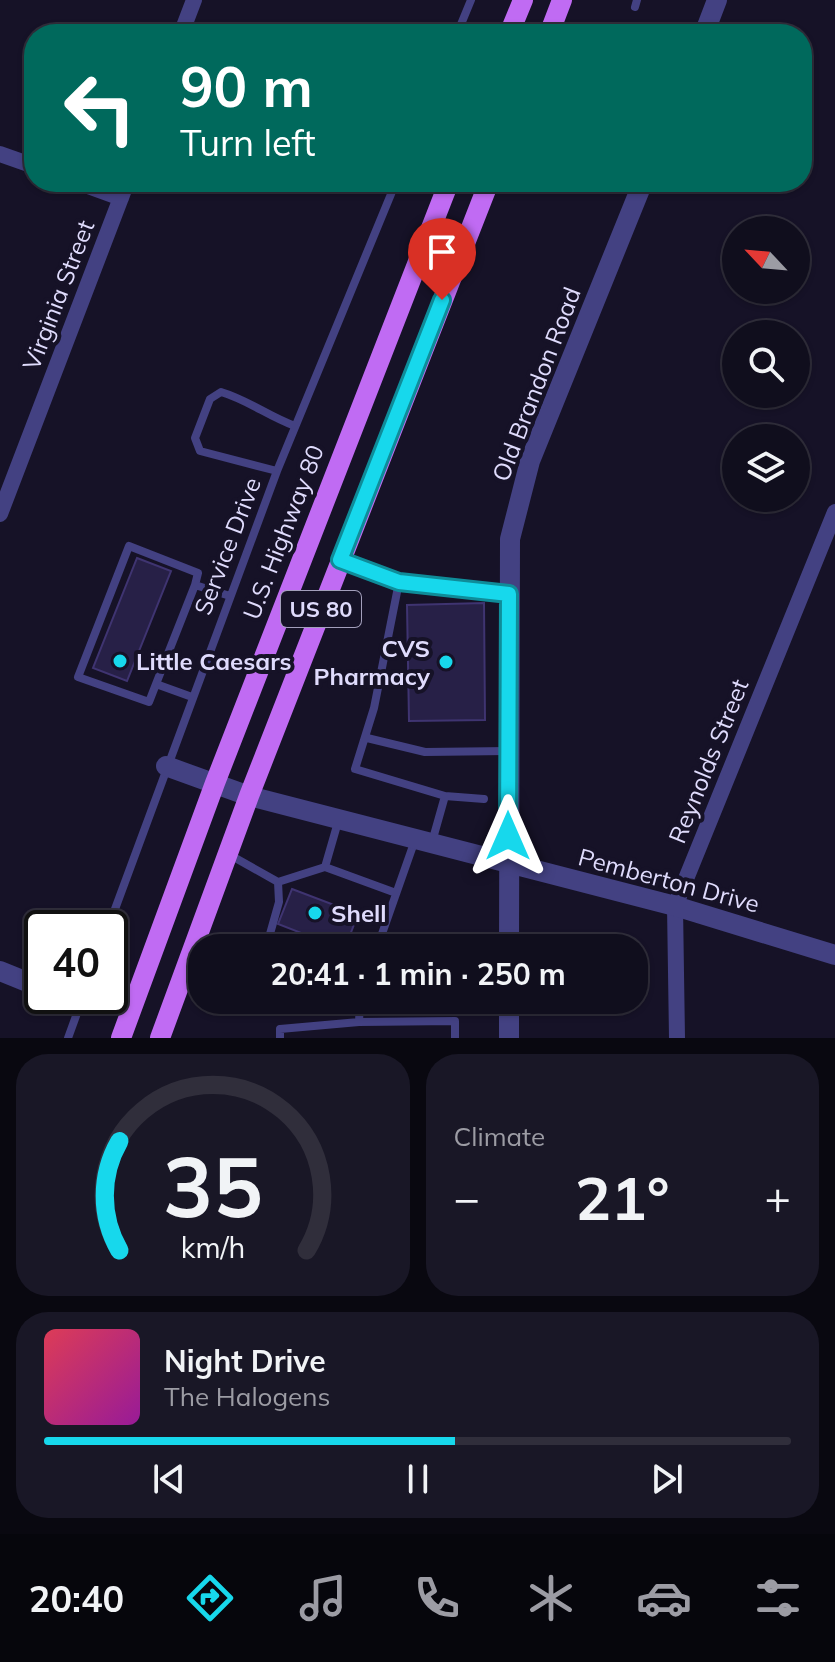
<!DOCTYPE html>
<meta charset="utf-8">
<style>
body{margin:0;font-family:Mulish,sans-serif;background:#191726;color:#f1f3f6;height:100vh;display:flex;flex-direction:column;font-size:30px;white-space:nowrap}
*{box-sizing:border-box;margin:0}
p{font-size:26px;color:#9c9ca4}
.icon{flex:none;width:44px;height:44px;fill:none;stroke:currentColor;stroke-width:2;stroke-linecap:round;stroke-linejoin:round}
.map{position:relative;height:1038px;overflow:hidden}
.panel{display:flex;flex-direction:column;gap:16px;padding:16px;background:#090810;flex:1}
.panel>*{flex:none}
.banner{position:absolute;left:24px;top:24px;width:788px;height:168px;border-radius:32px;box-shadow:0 2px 6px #0004,0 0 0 2px #302e3b;background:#00695c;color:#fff;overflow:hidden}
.needle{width:52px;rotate:296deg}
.fabs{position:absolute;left:722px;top:216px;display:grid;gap:16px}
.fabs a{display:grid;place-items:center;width:88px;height:88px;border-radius:50%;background:#100e1d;box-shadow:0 2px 6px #0004,0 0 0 2px #302e3b;font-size:40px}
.speed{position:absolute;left:24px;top:910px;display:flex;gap:16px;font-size:40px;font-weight:700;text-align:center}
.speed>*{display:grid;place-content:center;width:104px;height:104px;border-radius:50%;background:#100e1d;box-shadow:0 2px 6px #0004,0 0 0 2px #302e3b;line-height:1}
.speed .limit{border:4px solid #111;border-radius:12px;background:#fff;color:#111}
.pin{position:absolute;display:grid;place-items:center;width:68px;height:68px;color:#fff;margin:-82px -34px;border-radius:50% 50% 50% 0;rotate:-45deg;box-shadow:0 0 8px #0007}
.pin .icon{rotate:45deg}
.me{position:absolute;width:88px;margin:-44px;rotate:0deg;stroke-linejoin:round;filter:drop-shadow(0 0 6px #0008)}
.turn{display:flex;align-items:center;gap:28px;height:168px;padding:0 24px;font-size:36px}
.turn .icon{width:104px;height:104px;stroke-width:2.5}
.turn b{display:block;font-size:56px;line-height:68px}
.big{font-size:60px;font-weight:700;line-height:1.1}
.panel .widget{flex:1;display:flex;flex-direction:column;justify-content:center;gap:12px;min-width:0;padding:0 28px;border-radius:32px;background:#191726}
.panel .dial{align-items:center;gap:0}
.dial svg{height:208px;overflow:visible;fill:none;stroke:#302e3b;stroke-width:7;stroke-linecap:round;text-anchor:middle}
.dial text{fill:#f1f3f6;stroke:none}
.song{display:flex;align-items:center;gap:24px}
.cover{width:96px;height:96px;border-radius:12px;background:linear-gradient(135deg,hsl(350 70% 55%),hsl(300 70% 35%))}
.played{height:8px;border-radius:4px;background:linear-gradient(90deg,#17d8ec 55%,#302e3b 55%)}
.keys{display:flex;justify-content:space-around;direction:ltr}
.heat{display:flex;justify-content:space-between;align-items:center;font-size:44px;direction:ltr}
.panel .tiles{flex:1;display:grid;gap:16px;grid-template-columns:1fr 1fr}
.widget:last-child{grid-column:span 2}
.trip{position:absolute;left:188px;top:934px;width:460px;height:80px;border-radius:32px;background:#100e1d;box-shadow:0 2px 6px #0004,0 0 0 2px #302e3b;font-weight:700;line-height:80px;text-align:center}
.tabs{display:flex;height:128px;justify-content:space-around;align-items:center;background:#06060c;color:#9c9ca4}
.tabs .icon{width:56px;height:56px}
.tabs .current{color:#17d8ec}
.tabs b{font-size:36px;color:#f1f3f6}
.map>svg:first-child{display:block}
.building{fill:#272047;stroke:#3f3471;stroke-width:2}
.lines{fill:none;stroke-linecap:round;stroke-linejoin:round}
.service{stroke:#434182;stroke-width:8}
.minor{stroke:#434182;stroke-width:16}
.tertiary{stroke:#434182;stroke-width:20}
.primary{stroke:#c06bf3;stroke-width:20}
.route-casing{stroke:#0f8c99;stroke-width:20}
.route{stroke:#17d8ec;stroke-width:14}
.poi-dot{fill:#17d8ec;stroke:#161227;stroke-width:3}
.labels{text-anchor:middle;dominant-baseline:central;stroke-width:8;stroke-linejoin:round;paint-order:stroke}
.shield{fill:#161227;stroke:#a39fbc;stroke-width:2}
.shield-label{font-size:22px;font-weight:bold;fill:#dfdbfc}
.street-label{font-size:24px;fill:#dfdbfc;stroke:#161227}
.poi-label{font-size:24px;font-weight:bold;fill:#dfdbfc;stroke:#161227;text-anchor:start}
</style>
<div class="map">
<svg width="835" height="1038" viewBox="0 0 835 1038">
<rect width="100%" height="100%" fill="#161227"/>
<path class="building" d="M137,558L171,571L127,681L93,668Z
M484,603L485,720L409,721L407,605Z
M292,889L358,914L345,948H320L322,941L278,924Z"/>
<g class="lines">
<path class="service" d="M635,7L637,0
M457,34L471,0
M277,471L200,451L195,438L210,399L221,392C248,400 268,416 295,426
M343,561L399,582L509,594
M399,582L374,708L355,769L445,796L484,799
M156,684L195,585
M192,697L156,684L149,702L78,677L129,546L198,573L195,585L230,596
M367,738L425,752L508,751
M432,842L445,796
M230,855L278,882L279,902L266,948
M325,867L338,822
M278,882L325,867L396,893
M108,928L277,471L396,182
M377,948L415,840
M359,1022L455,1021V1038
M68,1038L80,1005
M280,1038V1029L359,1022L360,1000"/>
<path class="minor" d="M181,34L194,0
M0,154L34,166
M77,182L121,198
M0,514L127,182
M677,1038L675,906L835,512"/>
<path class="tertiary" d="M704,34L717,0
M166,766L249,796L675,906L835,955
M509,948L510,539L530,461L643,182
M0,971L42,988
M63,996L81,1003
M509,1000V1038"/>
<path class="primary" d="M509,34L523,0
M549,34L562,0
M121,1038L215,783L449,182
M160,1038L249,796L489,182"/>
</g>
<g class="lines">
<defs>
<path id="route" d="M442,300L340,560L399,582L509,594L508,836"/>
</defs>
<use href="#route" class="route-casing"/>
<use href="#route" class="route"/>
</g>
<g class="poi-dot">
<circle cx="120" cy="661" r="8"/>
<circle cx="446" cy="662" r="8"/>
<circle cx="315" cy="913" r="8"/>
</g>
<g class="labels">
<rect class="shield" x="281" y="591" width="80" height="36" rx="6"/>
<g class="shield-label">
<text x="321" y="609">US 80</text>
</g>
<g class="street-label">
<text transform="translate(58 295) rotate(-69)">Virginia Street</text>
<text transform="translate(536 384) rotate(-69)">Old Brandon Road</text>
<text transform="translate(283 532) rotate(-69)">U.S. Highway 80</text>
<text transform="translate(227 546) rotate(-69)">Service Drive</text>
<text transform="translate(708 761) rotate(-68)">Reynolds Street</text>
<text transform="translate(669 880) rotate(15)">Pemberton Drive</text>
</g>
<g class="poi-label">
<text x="430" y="648" text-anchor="end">CVS<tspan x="430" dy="28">Pharmacy</tspan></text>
<text x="136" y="661">Little Caesars</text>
<text x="331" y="913">Shell</text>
</g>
</g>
</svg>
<div class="fabs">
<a><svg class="needle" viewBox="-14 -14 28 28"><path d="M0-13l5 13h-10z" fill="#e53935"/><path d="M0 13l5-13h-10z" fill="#9c9ca4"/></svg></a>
<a><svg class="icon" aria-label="search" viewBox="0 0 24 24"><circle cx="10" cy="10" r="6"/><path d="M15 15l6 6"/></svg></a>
<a><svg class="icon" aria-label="layers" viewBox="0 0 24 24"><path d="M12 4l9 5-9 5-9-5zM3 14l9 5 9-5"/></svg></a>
</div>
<div class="speed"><div class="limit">40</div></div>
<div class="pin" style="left:442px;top:300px;background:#d93025"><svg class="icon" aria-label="arrive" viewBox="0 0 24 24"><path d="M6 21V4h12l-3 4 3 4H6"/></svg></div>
<svg class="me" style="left:508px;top:836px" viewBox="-20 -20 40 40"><path d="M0-17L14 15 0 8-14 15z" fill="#17d8ec" stroke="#fff" stroke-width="4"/></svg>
<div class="trip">20:41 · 1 min · 250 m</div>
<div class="banner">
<div class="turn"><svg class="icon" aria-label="left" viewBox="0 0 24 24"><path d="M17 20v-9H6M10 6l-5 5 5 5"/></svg><div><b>90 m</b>Turn left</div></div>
</div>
</div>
<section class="panel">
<div class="tiles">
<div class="widget dial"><svg viewBox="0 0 100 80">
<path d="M14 69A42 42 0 1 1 86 69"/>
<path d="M14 69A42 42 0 0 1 14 27" stroke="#17d8ec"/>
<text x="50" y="56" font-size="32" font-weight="700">35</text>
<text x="50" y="72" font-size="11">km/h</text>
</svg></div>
<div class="widget"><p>Climate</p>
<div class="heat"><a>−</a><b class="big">21°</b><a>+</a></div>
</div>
<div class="widget">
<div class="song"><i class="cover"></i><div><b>Night Drive</b><p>The Halogens</p></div></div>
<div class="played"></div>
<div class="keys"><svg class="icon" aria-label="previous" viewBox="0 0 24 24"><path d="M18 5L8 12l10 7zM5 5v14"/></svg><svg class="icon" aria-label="pause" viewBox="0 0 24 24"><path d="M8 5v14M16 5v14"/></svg><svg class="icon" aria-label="next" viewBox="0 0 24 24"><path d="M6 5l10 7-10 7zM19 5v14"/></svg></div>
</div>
</div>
</section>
<nav class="tabs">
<b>20:40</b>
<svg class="icon current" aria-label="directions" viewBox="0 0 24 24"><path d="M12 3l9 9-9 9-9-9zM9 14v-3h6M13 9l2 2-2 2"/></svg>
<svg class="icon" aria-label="music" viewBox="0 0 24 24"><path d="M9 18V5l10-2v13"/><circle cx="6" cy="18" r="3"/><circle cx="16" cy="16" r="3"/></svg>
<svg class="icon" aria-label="phone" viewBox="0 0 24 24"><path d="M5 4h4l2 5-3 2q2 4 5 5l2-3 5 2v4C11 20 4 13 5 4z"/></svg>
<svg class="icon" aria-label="climate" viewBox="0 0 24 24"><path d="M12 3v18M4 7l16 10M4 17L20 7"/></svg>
<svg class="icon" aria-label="car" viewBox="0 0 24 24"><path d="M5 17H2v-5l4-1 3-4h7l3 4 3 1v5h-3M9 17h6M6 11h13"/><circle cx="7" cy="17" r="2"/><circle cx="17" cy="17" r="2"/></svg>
<svg class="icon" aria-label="filters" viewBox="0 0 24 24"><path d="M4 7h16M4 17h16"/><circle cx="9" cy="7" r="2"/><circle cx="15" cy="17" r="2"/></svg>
</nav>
